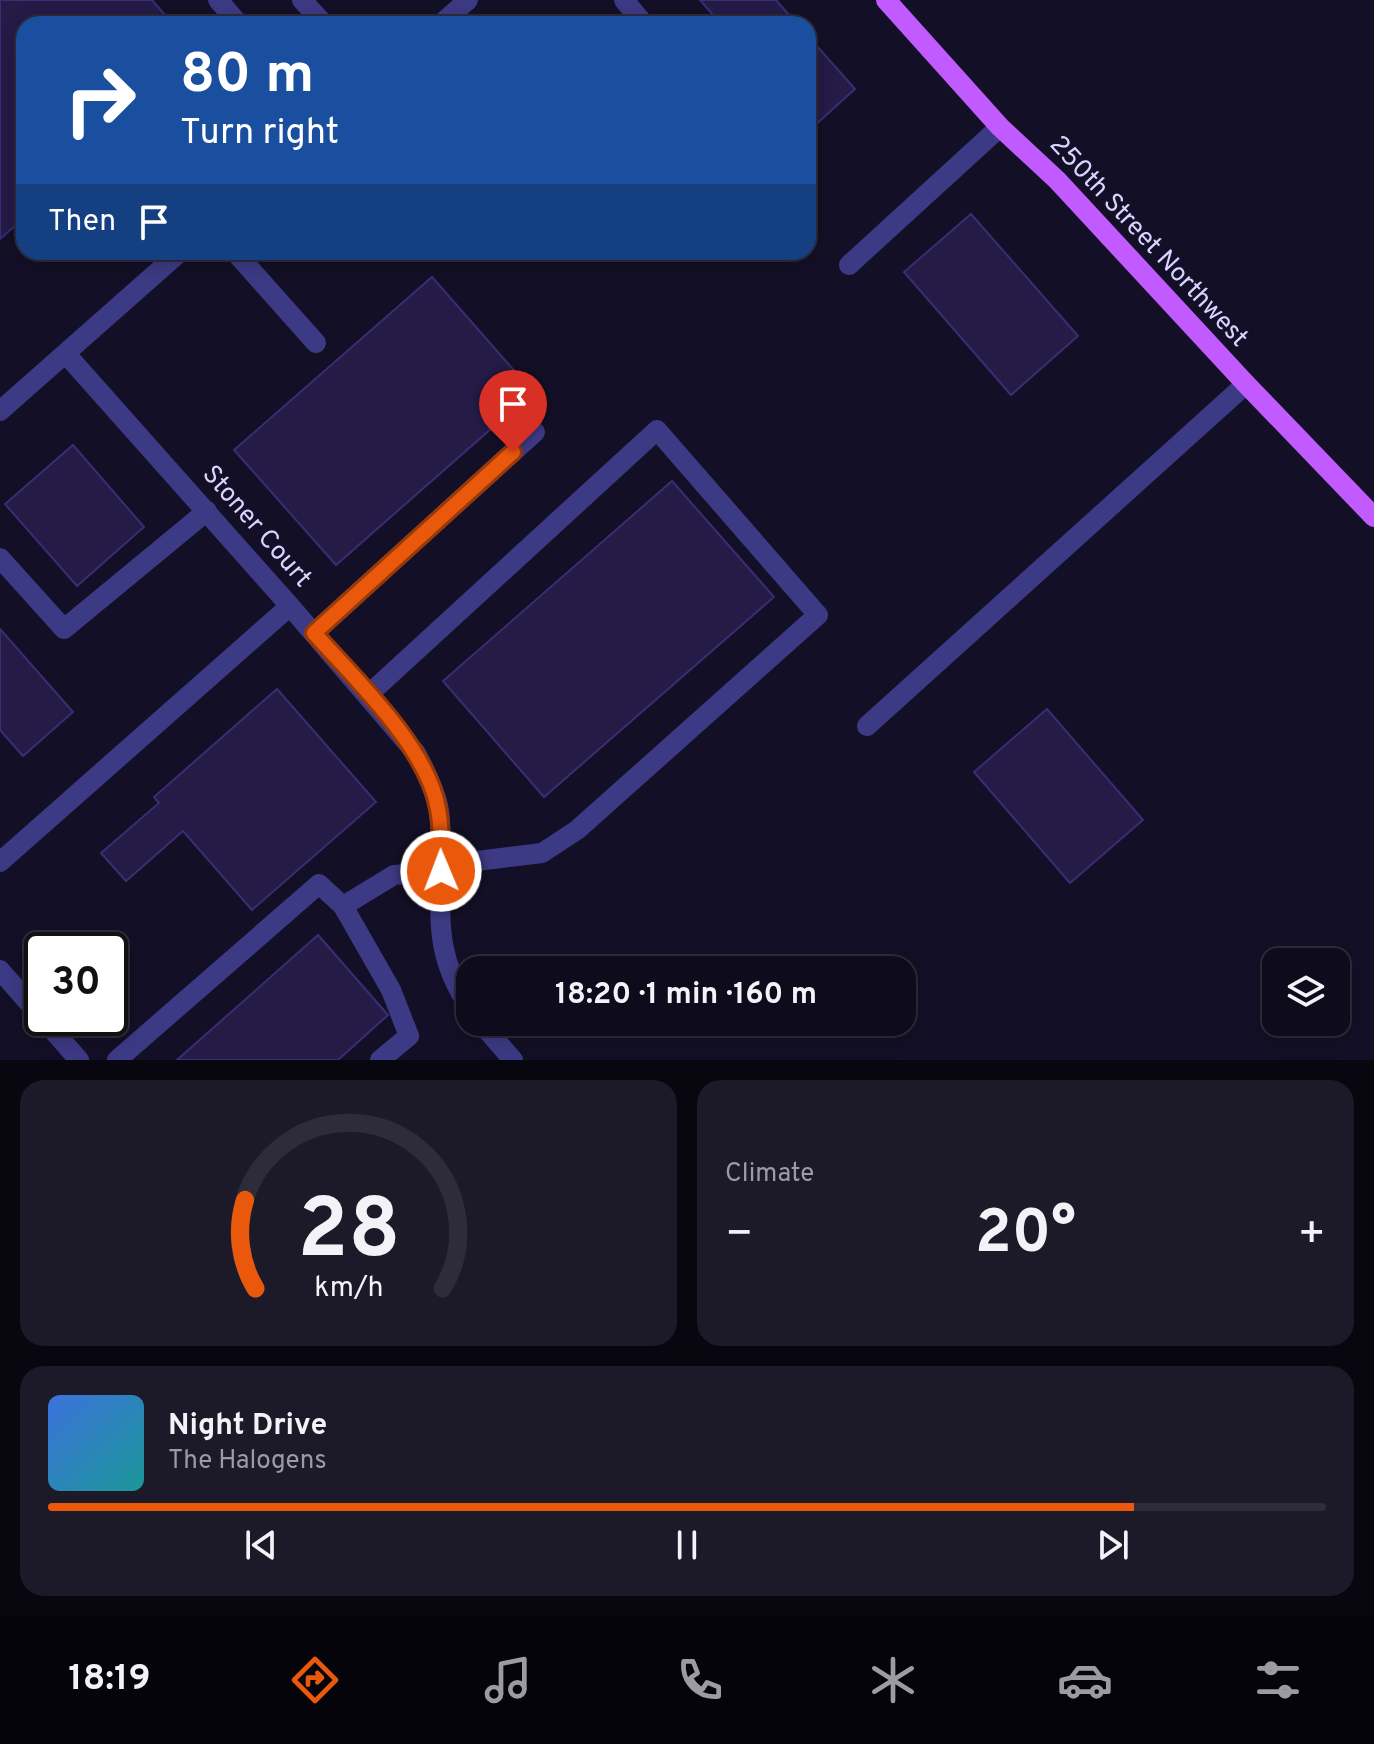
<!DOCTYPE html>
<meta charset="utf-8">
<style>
body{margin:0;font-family:Overpass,sans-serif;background:#1c1929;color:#f1f3f6;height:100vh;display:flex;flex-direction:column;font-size:30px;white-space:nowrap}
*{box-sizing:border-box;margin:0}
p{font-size:26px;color:#9b9ba3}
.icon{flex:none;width:44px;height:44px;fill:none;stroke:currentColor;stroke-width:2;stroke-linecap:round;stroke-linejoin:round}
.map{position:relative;height:1060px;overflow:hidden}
.drawer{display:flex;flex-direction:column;gap:20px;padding:20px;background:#08060f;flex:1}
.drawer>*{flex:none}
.banner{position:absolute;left:16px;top:16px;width:800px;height:244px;border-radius:24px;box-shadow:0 4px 20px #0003,0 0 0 2px #2e2b3b;background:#1a4fa0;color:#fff;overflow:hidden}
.tools{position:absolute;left:1262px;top:948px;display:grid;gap:16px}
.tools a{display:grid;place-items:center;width:88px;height:88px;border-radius:16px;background:#0e0b1c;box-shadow:0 4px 20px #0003,0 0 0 2px #2e2b3b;font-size:40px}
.speed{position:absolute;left:24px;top:932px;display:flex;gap:16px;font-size:40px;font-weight:700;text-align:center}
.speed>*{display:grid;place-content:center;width:104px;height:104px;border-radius:50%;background:#0e0b1c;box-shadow:0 4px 20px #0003,0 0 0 2px #2e2b3b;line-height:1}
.speed .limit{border:4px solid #111;border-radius:12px;background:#fff;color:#111}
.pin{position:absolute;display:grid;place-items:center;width:68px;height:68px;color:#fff;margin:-82px -34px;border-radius:50% 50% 50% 0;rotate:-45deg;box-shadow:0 0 8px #0007}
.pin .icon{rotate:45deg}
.me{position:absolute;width:88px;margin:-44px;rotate:359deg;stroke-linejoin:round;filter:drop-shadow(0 0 6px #0008)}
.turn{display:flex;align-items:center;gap:28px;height:168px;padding:0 32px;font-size:36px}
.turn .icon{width:104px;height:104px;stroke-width:2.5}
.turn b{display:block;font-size:56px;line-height:68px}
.then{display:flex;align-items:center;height:76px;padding:0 32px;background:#0003;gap:16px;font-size:30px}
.big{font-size:60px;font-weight:700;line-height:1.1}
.drawer .card{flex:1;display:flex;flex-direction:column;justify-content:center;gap:12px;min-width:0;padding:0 28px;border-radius:24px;background:#1c1929}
.drawer .dial{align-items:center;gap:0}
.dial svg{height:208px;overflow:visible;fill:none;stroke:#2e2b3b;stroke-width:7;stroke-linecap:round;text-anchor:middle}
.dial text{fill:#f1f3f6;stroke:none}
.song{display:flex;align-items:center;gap:24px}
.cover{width:96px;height:96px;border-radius:12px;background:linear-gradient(135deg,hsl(220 70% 55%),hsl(180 70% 35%))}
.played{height:8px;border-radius:4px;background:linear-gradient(90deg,#ea580c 85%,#2e2b3b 85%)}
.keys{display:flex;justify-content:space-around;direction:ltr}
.heat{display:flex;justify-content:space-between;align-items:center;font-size:44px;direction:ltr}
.drawer .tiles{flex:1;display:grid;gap:20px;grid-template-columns:1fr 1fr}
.card:last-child{grid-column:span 2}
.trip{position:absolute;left:456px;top:956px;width:460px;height:80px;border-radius:24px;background:#0e0b1c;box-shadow:0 4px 20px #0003,0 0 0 2px #2e2b3b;font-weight:700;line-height:80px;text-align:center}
.tab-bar{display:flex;height:128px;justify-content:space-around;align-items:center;background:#06040b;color:#9b9ba3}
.tab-bar .icon{width:56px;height:56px}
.tab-bar .on{color:#ea580c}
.tab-bar b{font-size:36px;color:#f1f3f6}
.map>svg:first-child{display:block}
.building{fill:#241b47;stroke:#3b2d73;stroke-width:2}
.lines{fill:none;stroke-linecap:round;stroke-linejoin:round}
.minor{stroke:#3d3a85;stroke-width:20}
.major{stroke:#c25bff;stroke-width:20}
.route-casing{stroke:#983908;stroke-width:20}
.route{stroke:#ea580c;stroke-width:14}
.labels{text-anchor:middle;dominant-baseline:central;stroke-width:8;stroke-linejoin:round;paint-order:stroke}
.street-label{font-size:26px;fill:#d9d4ff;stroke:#130f26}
</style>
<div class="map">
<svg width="1374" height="1060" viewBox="0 0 1374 1060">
<rect width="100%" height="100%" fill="#130f26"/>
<path class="building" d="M0,0H152L173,24H24V218L0,239Z
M700,0H776L797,24H721Z
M808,36L855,89L813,127L808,121Z
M971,214L1078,336L1011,395L904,272Z
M432,277L533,392L336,565L234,450Z
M73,445L144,527L77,586L5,504Z
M672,481L774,597L544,797L443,681Z
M0,629L73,712L23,756L0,730Z
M277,689L376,802L252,910L183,831L126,881L101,853L159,803L154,797Z
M1047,709L1143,820L1070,883L974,772Z
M318,935L388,1015L338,1060H177Z"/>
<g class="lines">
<path class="minor" d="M218,0L239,24
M302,0L324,24
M624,0L644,24
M441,24L468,0
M235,252L316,343
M849,265L1000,127
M66,354L290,606L416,753C425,770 433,786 438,805C441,820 441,838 441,854C441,916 433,954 470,1008
M0,411L180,252
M0,558L64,629L207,511
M314,633L535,432
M867,726L1246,384
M0,862L290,606
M343,906L394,875L441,871L477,861L542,853L577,830L818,615L657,430L368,695
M0,970L79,1060
M480,1022L513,1060
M117,1060L319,884L343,906L391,990L409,1036L380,1060"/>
<path class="major" d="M886,0L1000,127L1057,180L1246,384L1374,517"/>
</g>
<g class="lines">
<defs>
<path id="route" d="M441,871C441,850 442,829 438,809C428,748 355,679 314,633L513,452"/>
</defs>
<use href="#route" class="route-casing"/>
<use href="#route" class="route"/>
</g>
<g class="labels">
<g class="street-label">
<text transform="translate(1148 242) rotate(47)">250th Street Northwest</text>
<text transform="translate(256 527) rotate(49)">Stoner Court</text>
</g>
</g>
</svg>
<div class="tools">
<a><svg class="icon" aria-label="layers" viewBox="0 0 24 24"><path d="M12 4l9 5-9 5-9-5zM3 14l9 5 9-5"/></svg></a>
</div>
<div class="speed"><div class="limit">30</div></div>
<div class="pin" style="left:513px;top:452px;background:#d93025"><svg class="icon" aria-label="arrive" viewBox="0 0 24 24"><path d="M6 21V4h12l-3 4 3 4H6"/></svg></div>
<svg class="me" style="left:441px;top:871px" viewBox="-20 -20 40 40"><circle r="17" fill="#ea580c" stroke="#fff" stroke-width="3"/><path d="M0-11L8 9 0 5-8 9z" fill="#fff"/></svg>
<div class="trip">18:20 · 1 min · 160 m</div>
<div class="banner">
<div class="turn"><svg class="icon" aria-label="right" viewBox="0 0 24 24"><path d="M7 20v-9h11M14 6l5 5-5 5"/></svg><div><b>80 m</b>Turn right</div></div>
<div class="then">Then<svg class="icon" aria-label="arrive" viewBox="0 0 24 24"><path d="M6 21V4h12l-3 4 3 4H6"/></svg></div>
</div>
</div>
<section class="drawer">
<div class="tiles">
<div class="card dial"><svg viewBox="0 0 100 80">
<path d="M14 69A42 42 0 1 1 86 69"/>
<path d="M14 69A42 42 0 0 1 10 35" stroke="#ea580c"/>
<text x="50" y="56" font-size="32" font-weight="700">28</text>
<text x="50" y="72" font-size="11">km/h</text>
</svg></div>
<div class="card"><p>Climate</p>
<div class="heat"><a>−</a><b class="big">20°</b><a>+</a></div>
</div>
<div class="card">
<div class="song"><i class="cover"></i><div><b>Night Drive</b><p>The Halogens</p></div></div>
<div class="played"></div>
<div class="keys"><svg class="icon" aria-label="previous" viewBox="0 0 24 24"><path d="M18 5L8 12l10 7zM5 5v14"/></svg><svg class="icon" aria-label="pause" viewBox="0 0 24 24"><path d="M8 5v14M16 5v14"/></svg><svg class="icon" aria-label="next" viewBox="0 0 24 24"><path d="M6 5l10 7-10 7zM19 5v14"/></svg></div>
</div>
</div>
</section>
<nav class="tab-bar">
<b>18:19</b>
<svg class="icon on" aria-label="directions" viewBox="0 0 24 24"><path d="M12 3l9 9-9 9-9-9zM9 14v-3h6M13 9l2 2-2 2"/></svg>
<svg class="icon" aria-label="music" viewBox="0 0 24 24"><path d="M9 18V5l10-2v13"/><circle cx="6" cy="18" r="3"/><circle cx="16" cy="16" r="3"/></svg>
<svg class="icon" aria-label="phone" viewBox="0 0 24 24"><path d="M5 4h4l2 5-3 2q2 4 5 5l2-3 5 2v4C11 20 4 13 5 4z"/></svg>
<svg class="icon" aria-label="climate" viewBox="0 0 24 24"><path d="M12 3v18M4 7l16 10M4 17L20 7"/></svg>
<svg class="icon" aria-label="car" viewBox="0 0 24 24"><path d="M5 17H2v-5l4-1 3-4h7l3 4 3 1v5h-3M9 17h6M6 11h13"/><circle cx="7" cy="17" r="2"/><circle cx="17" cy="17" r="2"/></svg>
<svg class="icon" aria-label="filters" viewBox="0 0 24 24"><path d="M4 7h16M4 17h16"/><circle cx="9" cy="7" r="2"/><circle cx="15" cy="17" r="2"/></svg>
</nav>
